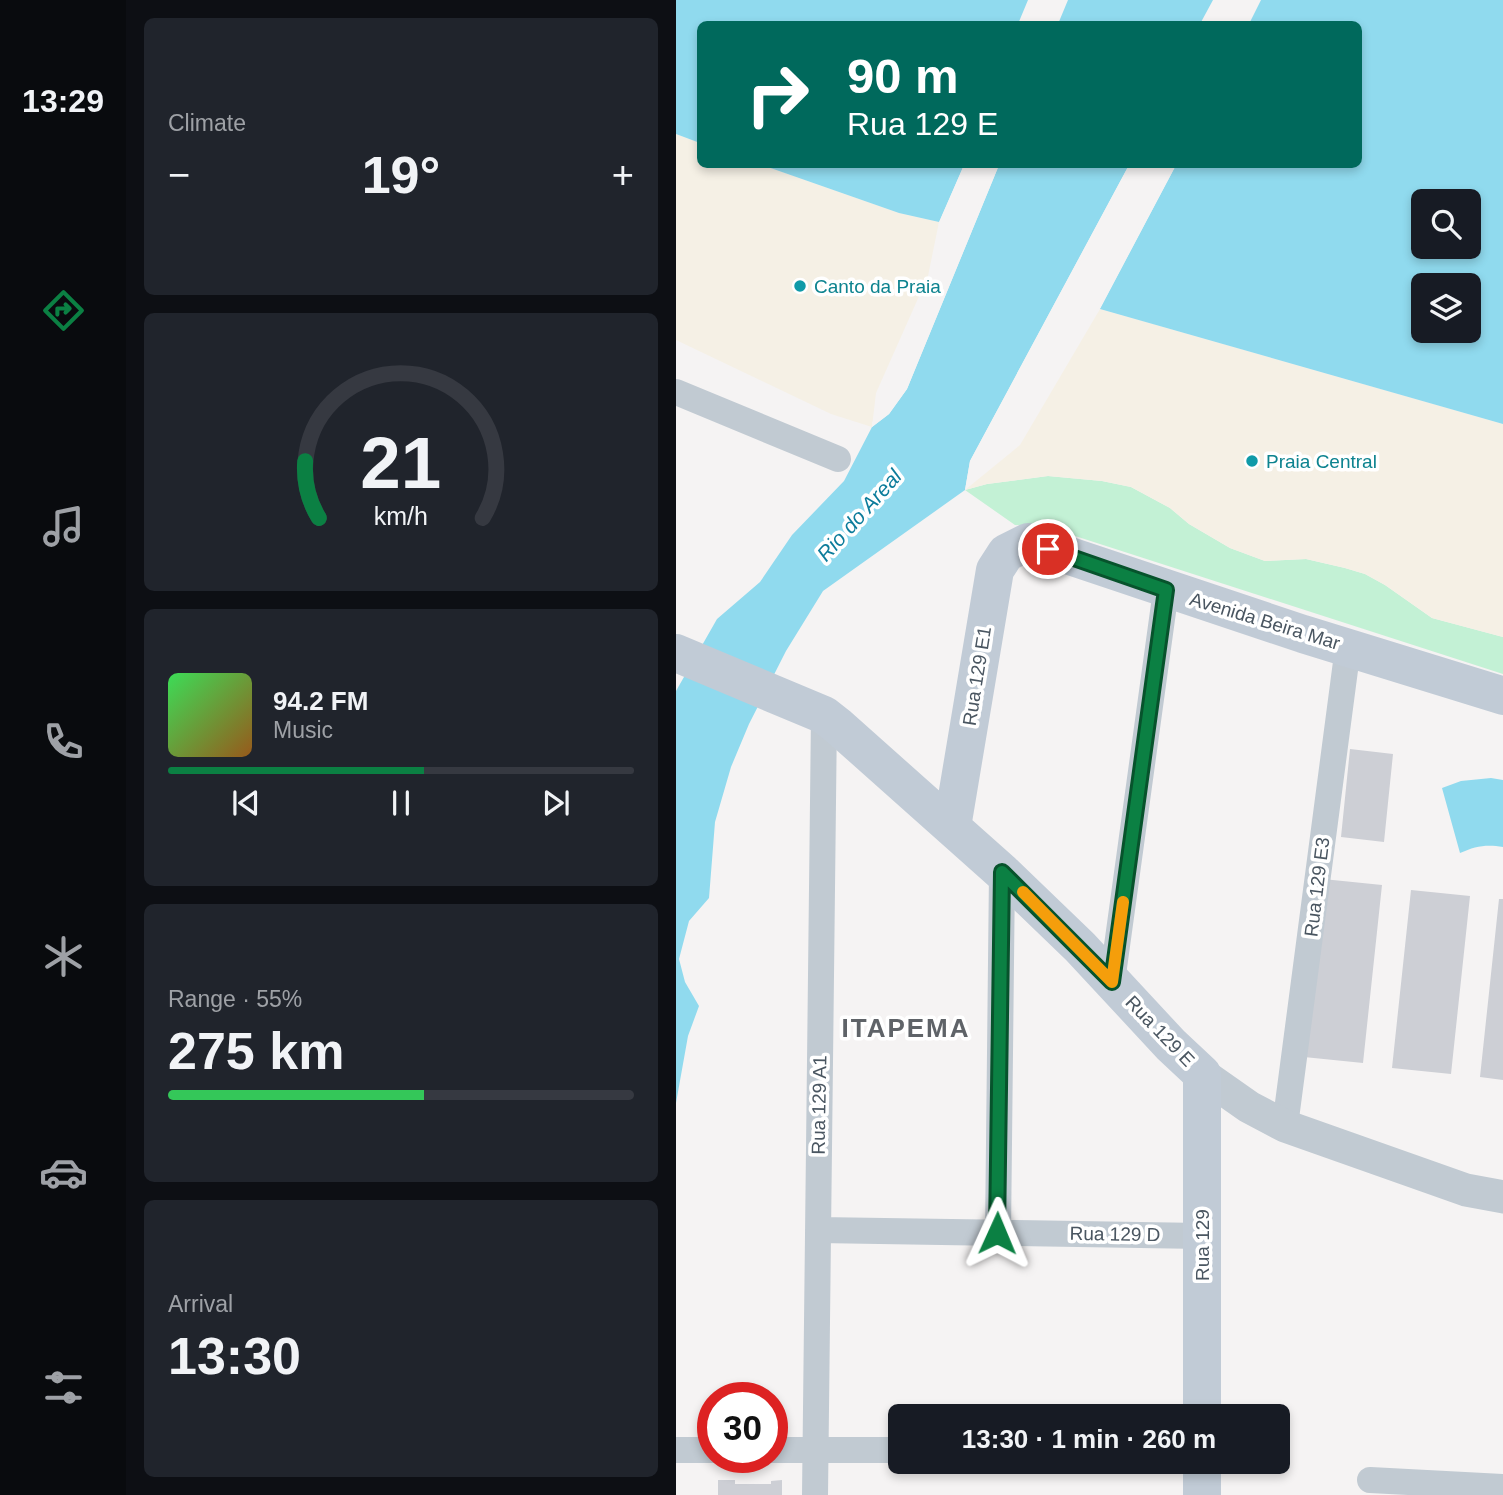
<!DOCTYPE html>
<meta charset="utf-8">
<style>
body{margin:0;font-family:Helvetica,sans-serif;background:#20242c;color:#f1f3f6;height:100vh;display:flex;flex-direction:column;font-size:26px;white-space:nowrap}
*{box-sizing:border-box;margin:0}
p{font-size:23px;color:#9ea1a6}
.icon{flex:none;width:38px;height:38px;fill:none;stroke:currentColor;stroke-width:2;stroke-linecap:round;stroke-linejoin:round}
.map{position:relative;flex:1;overflow:hidden}
.details{display:flex;flex-direction:column;gap:18px;padding:18px;background:#0d0f14;width:550px}
.details>*{flex:none}
.top-card{position:absolute;left:21px;top:21px;width:665px;height:147px;border-radius:10px;box-shadow:0 4px 10px #0003;background:#00695c;color:#fff;overflow:hidden}
.tools{position:absolute;left:735px;top:189px;display:grid;gap:14px}
.tools a{display:grid;place-items:center;width:70px;height:70px;border-radius:10px;background:#171b24;box-shadow:0 4px 10px #0003;font-size:35px}
.speed{position:absolute;left:21px;top:1382px;display:flex;gap:14px;font-size:35px;font-weight:700;text-align:center}
.speed>*{display:grid;place-content:center;width:91px;height:91px;border-radius:50%;background:#171b24;box-shadow:0 4px 10px #0003;line-height:1}
.speed .limit{border:10px solid #d22;background:#fff;color:#111}
.pin{position:absolute;display:grid;place-items:center;width:60px;height:60px;color:#fff;margin:-30px;border:4px solid #fff;border-radius:50%;box-shadow:0 2px 7px #0007}
.me{position:absolute;width:77px;margin:-38px;rotate:1deg;stroke-linejoin:round;filter:drop-shadow(0 0 5px #0008)}
.turn{display:flex;align-items:center;gap:24px;height:147px;padding:0 35px;font-size:32px}
.turn .icon{width:91px;height:91px;stroke-width:2.5}
.turn b{display:block;font-size:49px;line-height:60px}
.big{font-size:52px;font-weight:800;line-height:1.1}
.details .tile{flex:1;display:flex;flex-direction:column;justify-content:center;gap:10px;min-width:0;padding:0 24px;border-radius:10px;background:#20242c}
.details .dial{align-items:center;gap:0}
.dial svg{height:182px;overflow:visible;fill:none;stroke:#363941;stroke-width:7;stroke-linecap:round;text-anchor:middle}
.dial text{fill:#f1f3f6;stroke:none}
.song{display:flex;align-items:center;gap:21px}
.cover{width:84px;height:84px;border-radius:10px;background:linear-gradient(135deg,hsl(130 70% 55%),hsl(30 70% 35%))}
.played{height:7px;border-radius:4px;background:linear-gradient(90deg,#0b8043 55%,#363941 55%)}
.keys{display:flex;justify-content:space-around;direction:ltr}
.heat{display:flex;justify-content:space-between;align-items:center;font-size:38px;direction:ltr}
.charge{height:10px;border-radius:5px;background:linear-gradient(90deg,#34c759 55%,#363941 0)}
.trip{position:absolute;left:212px;top:1404px;width:402px;height:70px;border-radius:10px;background:#171b24;box-shadow:0 4px 10px #0003;font-weight:800;line-height:70px;text-align:center}
main{display:flex;flex:1;min-height:0}
.menu{display:flex;flex-direction:column;width:126px;justify-content:space-around;align-items:center;background:#090b0e;color:#9ea1a6}
.menu .icon{width:49px;height:49px}
.menu .active{color:#0b8043}
.menu b{font-size:32px;color:#f1f3f6}
.map>svg:first-child{display:block}
.green{fill:#c3f1d5}
.sand{fill:#f5f0e5}
.water{fill:#90daee;fill-rule:evenodd}
.pier{fill:#f5f3f3}
.building{fill:#cdcfd5}
.lines{fill:none;stroke-linecap:round;stroke-linejoin:round}
.minor{stroke:#c1cad2;stroke-width:26}
.tertiary{stroke:#c1cad2;stroke-width:33}
.secondary{stroke:#c1cbd6;stroke-width:38}
.route-casing{stroke:#07532c;stroke-width:18}
.route{stroke:#0b8043;stroke-width:12}
.slow{stroke:#f59e0b;stroke-width:12}
.culture-dot{fill:#0f9aa8;stroke:#fff;stroke-width:2.5}
.labels{text-anchor:middle;dominant-baseline:central;stroke-width:7;stroke-linejoin:round;paint-order:stroke}
.culture-label{font-size:19px;fill:#0d838f;stroke:#fff;text-anchor:start}
.street-label{font-size:19px;fill:#4a5661;stroke:#fff}
.water-label{font-size:21px;font-style:italic;fill:#0c7c9b;stroke:#fff}
.district-label{font-size:26px;font-weight:bold;letter-spacing:2px;fill:#5f6368;stroke:#fff}
</style>
<main>
<nav class="menu">
<b>13:29</b>
<svg class="icon active" aria-label="directions" viewBox="0 0 24 24"><path d="M12 3l9 9-9 9-9-9zM9 14v-3h6M13 9l2 2-2 2"/></svg>
<svg class="icon" aria-label="music" viewBox="0 0 24 24"><path d="M9 18V5l10-2v13"/><circle cx="6" cy="18" r="3"/><circle cx="16" cy="16" r="3"/></svg>
<svg class="icon" aria-label="phone" viewBox="0 0 24 24"><path d="M5 4h4l2 5-3 2q2 4 5 5l2-3 5 2v4C11 20 4 13 5 4z"/></svg>
<svg class="icon" aria-label="climate" viewBox="0 0 24 24"><path d="M12 3v18M4 7l16 10M4 17L20 7"/></svg>
<svg class="icon" aria-label="car" viewBox="0 0 24 24"><path d="M5 17H2v-5l4-1 3-4h7l3 4 3 1v5h-3M9 17h6M6 11h13"/><circle cx="7" cy="17" r="2"/><circle cx="17" cy="17" r="2"/></svg>
<svg class="icon" aria-label="filters" viewBox="0 0 24 24"><path d="M4 7h16M4 17h16"/><circle cx="9" cy="7" r="2"/><circle cx="15" cy="17" r="2"/></svg>
</nav>
<section class="details">
<div class="tile"><p>Climate</p>
<div class="heat"><a>−</a><b class="big">19°</b><a>+</a></div>
</div>
<div class="tile dial"><svg viewBox="0 0 100 80">
<path d="M14 69A42 42 0 1 1 86 69"/>
<path d="M14 69A42 42 0 0 1 8 44" stroke="#0b8043"/>
<text x="50" y="56" font-size="32" font-weight="700">21</text>
<text x="50" y="72" font-size="11">km/h</text>
</svg></div>
<div class="tile">
<div class="song"><i class="cover"></i><div><b>94.2 FM</b><p>Music</p></div></div>
<div class="played"></div>
<div class="keys"><svg class="icon" aria-label="previous" viewBox="0 0 24 24"><path d="M18 5L8 12l10 7zM5 5v14"/></svg><svg class="icon" aria-label="pause" viewBox="0 0 24 24"><path d="M8 5v14M16 5v14"/></svg><svg class="icon" aria-label="next" viewBox="0 0 24 24"><path d="M6 5l10 7-10 7zM19 5v14"/></svg></div>
</div>
<div class="tile"><p>Range · 55%</p><b class="big">275 km</b><div class="charge"></div></div>
<div class="tile"><p>Arrival</p><b class="big">13:30</b></div>
</section>
<div class="map">
<svg width="828" height="1495" viewBox="0 0 828 1495">
<rect width="100%" height="100%" fill="#f5f3f3"/>
<path class="green" d="M372,476L426,481L455,487L494,508L513,524L554,548L589,561L630,559L669,568L689,574L709,585L756,618L827,637V674L396,535L367,527L339,525L289,490L311,484Z"/>
<path class="sand" d="M0,134L24,143V164L86,165L223,213L263,222L252,276L200,393L196,427L155,414L0,340Z
M424,309L827,424V637L756,618L709,585L689,574L669,568L630,559L589,561L554,548L513,524L494,508L455,487L426,481L372,476L311,484L289,490L344,445Z"/>
<path class="water" d="M0,0H352L342,24H24V143L0,134Z
M392,0H537L524,24H382Z
M585,0H827V424L424,309L500,165L682,164V24H573ZM747,201H793V247H747ZM747,285H793V331H747Z
M86,165H288L263,222L223,213Z
M323,165H453L294,461L289,490L147,591L110,651L73,724L55,767L39,822L33,898L13,921L3,959L9,982L23,1006L12,1036L0,1103V691L41,619L84,582L116,535L168,481L196,427L213,414L231,389Z
M815,778L827,780V847C811,844 799,846 784,853L766,788L785,781Z"/>
<path class="pier" d="M319,164L323,165L231,389L213,414L196,427V422L210,412L228,387Z
M456,164L298,462L293,486L289,490L294,461L453,165Z
M496,164L500,165L422,312L421,307Z
M288,165H292L279,198L266,224L262,225Z"/>
<path class="building" d="M674,749L717,754L708,842L665,837Z
M647,879L706,885L687,1063L628,1057Z
M735,890L794,896L775,1074L716,1068Z
M823,899H828V1080L804,1077Z
M42,1480H59V1484H95V1481L106,1480V1495H42Z"/>
<g class="lines">
<path class="minor" d="M0,392L162,459
M436,982L490,590
M609,1126L672,647
M142,1230L526,1236
M322,1233L326,872
M0,1450H37
M96,1450H224
M694,1480L828,1487
M139,1495L148,715"/>
<path class="tertiary" d="M526,1074L573,1107L609,1126L790,1190L828,1197"/>
<path class="secondary" d="M0,653L148,715L162,726L326,872L404,947L495,1045L526,1074V1416
M276,827L319,570L330,553L352,542L627,634L828,696
M526,1495V1461"/>
</g>
<g class="lines">
<defs>
<path id="route" d="M321,1233L326,872L436,982L490,590L372,549"/>
</defs>
<use href="#route" class="route-casing"/>
<use href="#route" class="route"/>
<path class="slow" d="M347,892L436,982L447,902"/>
</g>
<g class="culture-dot">
<circle cx="124" cy="286" r="7"/>
<circle cx="576" cy="461" r="7"/>
</g>
<g class="labels">
<g class="culture-label">
<text x="138" y="286">Canto da Praia</text>
<text x="590" y="461">Praia Central</text>
</g>
<g class="street-label">
<text transform="translate(589 621) rotate(17)">Avenida Beira Mar</text>
<text transform="translate(301 676) rotate(-81)">Rua 129 E1</text>
<text transform="translate(641 887) rotate(-83)">Rua 129 E3</text>
<text transform="translate(484 1031) rotate(46)">Rua 129 E</text>
<text transform="translate(143 1105) rotate(-89)">Rua 129 A1</text>
<text transform="translate(439 1234) rotate(1)">Rua 129 D</text>
<text transform="translate(526 1245) rotate(-90)">Rua 129</text>
</g>
<g class="water-label">
<text transform="translate(183 515) rotate(-48)">Rio do Areal</text>
</g>
<g class="district-label">
<text x="230" y="1028">ITAPEMA</text>
</g>
</g>
</svg>
<div class="tools">
<a><svg class="icon" aria-label="search" viewBox="0 0 24 24"><circle cx="10" cy="10" r="6"/><path d="M15 15l6 6"/></svg></a>
<a><svg class="icon" aria-label="layers" viewBox="0 0 24 24"><path d="M12 4l9 5-9 5-9-5zM3 14l9 5 9-5"/></svg></a>
</div>
<div class="speed"><div class="limit">30</div></div>
<div class="pin" style="left:372px;top:549px;background:#d93025"><svg class="icon" aria-label="arrive" viewBox="0 0 24 24"><path d="M6 21V4h12l-3 4 3 4H6"/></svg></div>
<svg class="me" style="left:321px;top:1233px" viewBox="-20 -20 40 40"><path d="M0-17L14 15 0 8-14 15z" fill="#0b8043" stroke="#fff" stroke-width="4"/></svg>
<div class="trip">13:30 · 1 min · 260 m</div>
<div class="top-card">
<div class="turn"><svg class="icon" aria-label="right" viewBox="0 0 24 24"><path d="M7 20v-9h11M14 6l5 5-5 5"/></svg><div><b>90 m</b>Rua 129 E</div></div>
</div>
</div>
</main>
